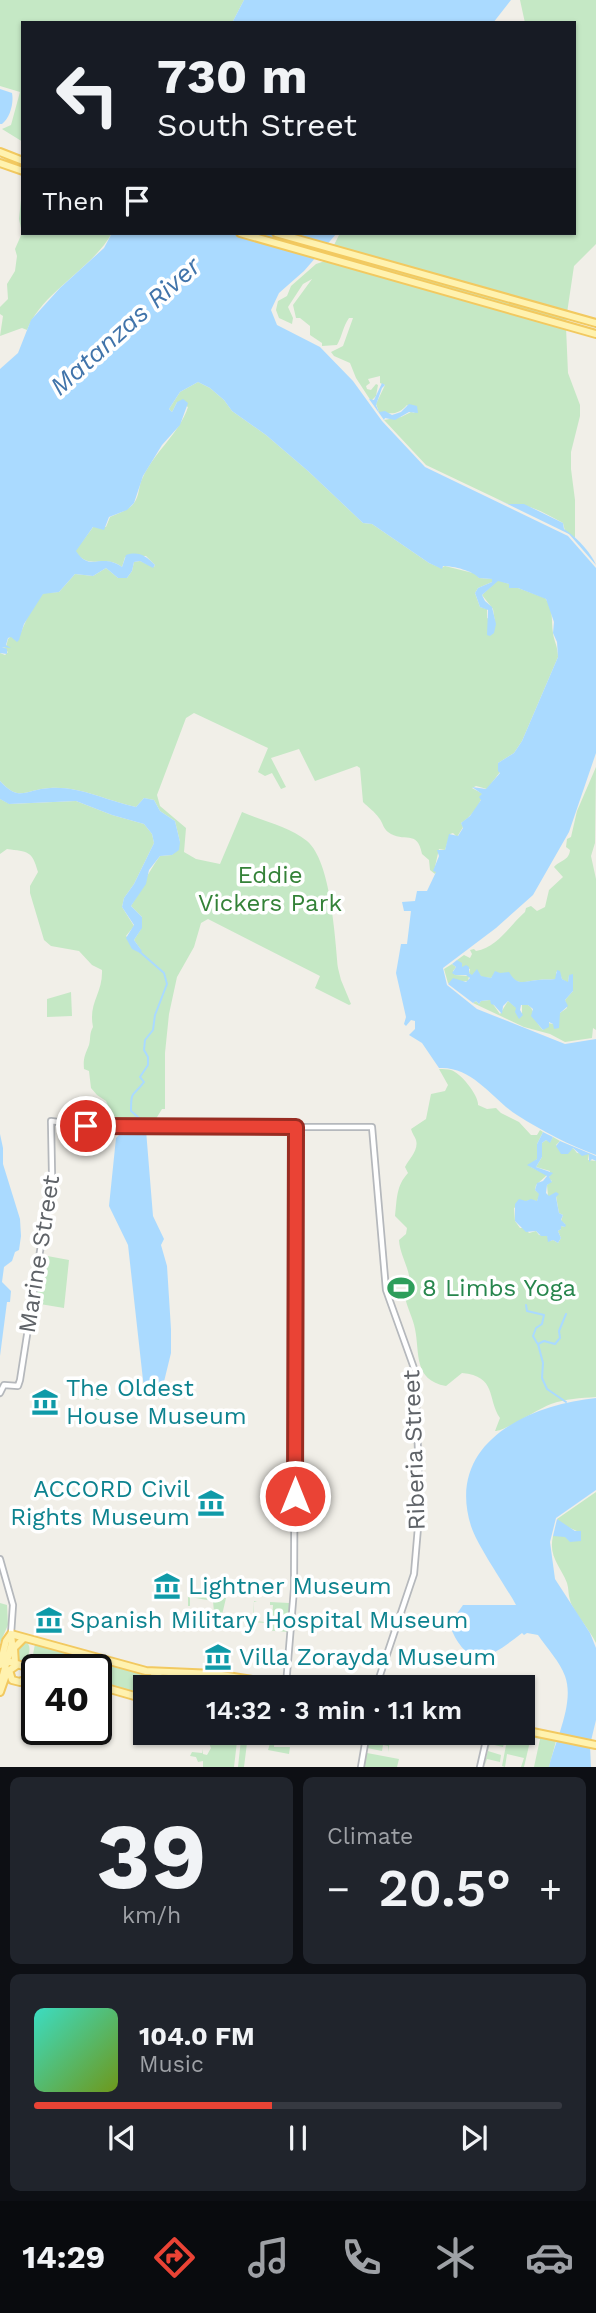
<!DOCTYPE html>
<meta charset="utf-8">
<style>
body{margin:0;font-family:"Work Sans",sans-serif;background:#20242c;color:#f1f3f6;height:100vh;display:flex;flex-direction:column;font-size:26px;white-space:nowrap}
*{box-sizing:border-box;margin:0}
p{font-size:23px;color:#9ea1a6}
.icon{flex:none;width:38px;height:38px;fill:none;stroke:currentColor;stroke-width:2;stroke-linecap:round;stroke-linejoin:round}
.map{position:relative;height:1767px;overflow:hidden}
.side{display:flex;flex-direction:column;gap:10px;padding:10px;background:#0d0f14;flex:1}
.side>*{flex:none}
.guide{position:absolute;left:21px;top:21px;width:555px;height:214px;border-radius:0px;box-shadow:0 2px 5px #0004;background:#171b24;color:#f1f3f6;overflow:hidden}
.speed{position:absolute;left:21px;top:1654px;display:flex;gap:14px;font-size:35px;font-weight:700;text-align:center}
.speed>*{display:grid;place-content:center;width:91px;height:91px;border-radius:50%;background:#171b24;box-shadow:0 2px 5px #0004;line-height:1}
.speed .limit{border:4px solid #111;border-radius:10px;background:#fff;color:#111}
.pin{position:absolute;display:grid;place-items:center;width:60px;height:60px;color:#fff;margin:-30px;border:4px solid #fff;border-radius:50%;box-shadow:0 2px 7px #0007}
.me{position:absolute;width:77px;margin:-38px;rotate:0deg;stroke-linejoin:round;filter:drop-shadow(0 0 5px #0008)}
.turn{display:flex;align-items:center;gap:24px;height:147px;padding:0 21px;font-size:32px}
.turn .icon{width:91px;height:91px;stroke-width:2.5}
.turn b{display:block;font-size:49px;line-height:60px}
.then{display:flex;align-items:center;height:66px;padding:0 21px;background:#0003;gap:14px;font-size:26px}
.big{font-size:52px;font-weight:600;line-height:1.1}
.side .tile{flex:1;display:flex;flex-direction:column;justify-content:center;gap:10px;min-width:0;padding:0 24px;border-radius:10px;background:#20242c}
.side .dial{align-items:center;gap:0}
.dial b{font-size:91px;line-height:1}
.song{display:flex;align-items:center;gap:21px}
.cover{width:84px;height:84px;border-radius:10px;background:linear-gradient(135deg,hsl(170 70% 55%),hsl(80 70% 35%))}
.played{height:7px;border-radius:4px;background:linear-gradient(90deg,#ea4335 45%,#363941 45%)}
.keys{display:flex;justify-content:space-around;direction:ltr}
.heat{display:flex;justify-content:space-between;align-items:center;font-size:38px;direction:ltr}
.side .tiles{flex:1;display:grid;gap:10px;grid-template-columns:1fr 1fr}
.tile:last-child{grid-column:span 2}
.trip{position:absolute;left:133px;top:1675px;width:402px;height:70px;border-radius:0px;background:#171b24;box-shadow:0 2px 5px #0004;font-weight:600;line-height:70px;text-align:center}
.tab-bar{display:flex;height:112px;justify-content:space-around;align-items:center;background:#090b0e;color:#9ea1a6}
.tab-bar .icon{width:49px;height:49px}
.tab-bar .current{color:#ea4335}
.tab-bar b{font-size:32px;color:#f1f3f6}
.map>svg:first-child{display:block}
.green{fill:#c5e8c5}
.water{fill:#aadaff}
.lines{fill:none;stroke-linecap:round;stroke-linejoin:round}
.stream{stroke:#aadaff;stroke-width:2}
.tertiary-casing{stroke:#b5b8bc;stroke-width:8}
.primary-casing{stroke:#f2c960;stroke-width:10}
.tertiary{stroke:#fff;stroke-width:4.5}
.primary{stroke:#fff2af;stroke-width:6}
.route-casing{stroke:#982c22;stroke-width:18}
.route{stroke:#ea4335;stroke-width:12}
.labels{text-anchor:middle;dominant-baseline:central;stroke-width:7;stroke-linejoin:round;paint-order:stroke}
.park-label{font-size:24px;fill:#348238;stroke:#fff}
.street-label{font-size:24px;fill:#5f6368;stroke:#fff}
.leisure-label{font-size:24px;fill:#27864d;stroke:#fff;text-anchor:start}
.culture-label{font-size:24px;fill:#0d838f;stroke:#fff;text-anchor:start}
.water-label{font-size:26px;font-style:italic;fill:#4174aa;stroke:#fff}
</style>
<div class="map">
<svg width="596" height="1767" viewBox="0 0 596 1767">
<rect width="100%" height="100%" fill="#f1efe8"/>
<path class="green" d="M0,0H244L232,23H23V142L2,129L11,125L20,92L0,86Z
M520,0H596V244L574,266L567,313L333,247L340,233H574V23H525Z
M21,199H23V233H112C92,269 42,292 27,330L22,328L0,336L3,316L0,314V307L8,299L7,284L15,271L17,256L15,249L22,233L19,219Z
M332,251L567,317L566,323L331,257Z
M328,260L566,327L568,373L580,405V416L571,452V469L575,500V538L565,531L563,523C544,513 529,503 508,504L426,465L384,420L401,417L411,412L415,413L407,405C398,415 392,414 379,412L376,404L385,385L380,383V376L368,379L370,383L366,386L367,389L371,390L376,384L378,385L376,396L371,401L356,378L350,363L334,356L331,352L343,346L353,318H349C343,326 342,337 337,345L322,346V343L310,335V326L300,318H296L293,305L312,279L303,284L288,307L293,318L292,324L279,318L276,310L278,301L287,296L291,286L316,264Z
M198,382L210,388L224,400L232,411L266,435L308,471L363,523L372,524L429,563L441,568L445,566L477,574L479,578L492,579V582L478,588L475,593L480,607L487,609V618L495,622L493,609L482,595L498,580L509,584V588H518L545,598C554,609 551,620 553,633C554,641 558,647 558,657L522,741L514,753L498,763L500,772L487,789L476,786L472,788L483,794C480,805 471,817 461,823L463,827L457,837L453,833L450,834L445,850L439,849L434,871H437L435,874L430,870L429,860L422,854C417,828 404,844 388,832C383,828 383,823 379,818C375,812 368,807 363,802L360,768L357,766L315,781L299,749L271,758L286,787L281,789L272,773L265,776L258,772L268,748L194,713L186,718L157,795L160,806L186,828L184,852L196,859L220,864L242,812C262,821 290,827 307,841C331,861 335,938 338,968L341,980L351,1004L349,1005L315,988L320,976L208,919L201,923L194,947L177,977L169,1014L165,1053V1109H162L154,1122L116,1123L106,1101L97,1095L91,1088L89,1071L84,1069C83,1058 85,1055 89,1045C91,1038 89,1034 93,1027C88,1003 103,993 102,970L92,965L79,951L51,946L44,940L30,893V886L38,872C32,850 28,852 7,849L0,854V799L10,804L76,801L112,815L144,824L152,834L154,843L134,884L124,898L122,907L134,926L126,936L141,950L134,940L141,929L142,917L131,906C141,889 148,872 160,856L172,855L180,842L175,821L160,811L154,800L144,798L136,807C107,801 80,786 50,788C26,789 20,803 0,781V653L5,655L8,652L2,648L6,647L8,639L11,636L17,641L29,614L43,593L59,592L75,574L93,576L106,568L118,578H127L132,571L134,562L140,561L154,567L155,565L146,556L125,557L122,567C103,553 90,572 75,551L94,526L106,527L110,517C118,513 128,511 134,503C140,495 138,486 143,477C155,451 179,434 188,407L177,402L172,412L169,409L180,392Z
M596,767L595,843L591,856L596,879V1030L593,1028L592,1038L565,1042L550,1034L524,1027L473,1003L476,1001L479,1004L481,1001L490,1000L500,1014L508,1001L517,1008V1015L522,1013V1005H528C535,1009 533,1021 543,1030L548,1023L553,1024L560,1013L567,1008L565,1000L573,991L569,975L568,983L562,979L559,971L556,972V979C549,980 544,979 538,980C520,982 521,986 506,973H495L491,978L482,977L475,972L472,976L469,973L470,969L461,967L457,960L464,955L470,958L472,954L470,950L474,949L476,951C498,947 509,926 525,912L526,908L531,906L537,911L545,907L549,890L563,877L554,867C560,860 569,861 570,850L566,847L567,839L571,837L577,811Z
M452,964L456,967L453,971L455,975L469,976L468,981L448,983L444,969Z
M71,992L72,1016L47,1017V999Z
M439,1069C443,1069 448,1069 451,1070C461,1073 479,1096 478,1105L487,1109L496,1108L501,1113L519,1122L531,1135H537L540,1130L543,1132L537,1144V1159L531,1167L547,1175L536,1185L535,1190L540,1194L537,1201L529,1200L514,1208L515,1221L520,1228H525L529,1233L536,1231L539,1235L547,1236L550,1241L553,1240L558,1243L561,1238L558,1231L561,1229V1226L565,1227V1224L561,1221L563,1215L559,1213L556,1196H548L547,1185L552,1181L549,1179L550,1171L536,1167L542,1157V1143L546,1140L550,1142L553,1137L560,1141L556,1145L561,1152L566,1153L573,1148L577,1153L589,1154L588,1160L596,1161V1397C581,1398 565,1399 551,1404C537,1409 506,1431 495,1431L500,1418C487,1399 497,1376 462,1373L446,1386C413,1380 420,1353 415,1329C413,1318 407,1308 405,1297C418,1278 400,1260 399,1240L406,1234L407,1228L395,1216C397,1199 396,1186 408,1173L405,1167C409,1159 419,1150 416,1140C415,1137 412,1133 411,1129L426,1119L431,1094L445,1091L448,1085Z
M42,1255L69,1260L64,1308L34,1303Z
M87,1382L100,1384L99,1400L85,1397Z
M596,1492V1643C590,1630 572,1610 570,1600C568,1595 569,1589 567,1583C561,1567 548,1557 553,1536L579,1532L561,1524L557,1519Z
M188,1595L226,1598L222,1615L214,1614L212,1622L229,1626L198,1623H202L203,1619H208L209,1612H214L213,1601L190,1597V1606H188Z
M254,1601H257L254,1602V1618H257L256,1621L266,1622L268,1619H272L273,1605H270V1602L289,1603V1632L264,1630L265,1623L253,1622Z
M0,1603L7,1605L8,1625L0,1643Z
M25,1641C32,1645 30,1655 25,1660L19,1661L16,1650Z
M35,1644L96,1660L94,1669H48L31,1665Z
M99,1662L150,1675V1687H145V1696L96,1682Z
M157,1677H180L185,1684H160V1687H155Z
M194,1677L216,1678L243,1684V1687L189,1684Z
M199,1733H238L234,1767H203V1761L198,1762L196,1757L190,1756L192,1752L202,1753V1749L203,1754L207,1755L211,1748L207,1739L203,1740V1745L202,1742H193L194,1737Z
M262,1733H275L274,1747H290L289,1754L268,1750L271,1740Z
M370,1733L391,1734L388,1752V1746L383,1745L382,1751L367,1748Z
M492,1733V1737L505,1740L503,1747L490,1744L488,1751L501,1755L500,1762L487,1759L484,1767Z
M519,1733L556,1741L549,1767H534L540,1739L531,1737L524,1767H521L524,1758L507,1754L505,1767L502,1766L507,1740L527,1744L526,1736Z
M241,1739L265,1744L247,1743L244,1767H238Z
M367,1753L399,1759L397,1767H364Z"/>
<path class="water" d="M244,0H511L493,23H232Z
M0,89L12,93C14,103 10,118 2,124H0Z
M112,233H337L304,271L279,293L271,310L277,325L320,347L353,381L382,421L425,467L568,536L596,568V753L569,832L533,895L496,928L443,968L447,985L477,1009L565,1044L596,1039V1155C569,1145 542,1131 517,1115C492,1099 473,1066 439,1068L422,1043L409,1035L415,1029V1021L411,1020L406,1026L404,1024L406,1017L396,973L401,944H407L411,911H404L402,902L415,901L417,891H427L436,872L433,871L439,856L437,850H445L449,834L458,836L463,828L461,823L470,816L481,800L479,797L482,794L472,787L486,789L500,773L498,771V763L514,753L522,741L558,657L557,642L553,633L554,622L546,599L518,588H509V584L498,581L482,595L485,601L492,607L496,624L494,633L490,636L487,635L488,610L480,607L475,593L478,588L492,582V579L479,578C473,571 454,566 443,566L442,569L429,563L372,524L363,523L308,471L266,435L232,411L224,400L210,388L198,382L180,392L169,409L172,412L177,402L183,399L188,403L180,425L162,445L143,476L134,503L127,510L109,517L104,530L93,527L76,551C90,573 101,552 122,567L126,555C139,551 146,556 155,565L153,568L140,561L134,562L132,571L127,578H118L106,568L93,576L75,574L59,592L43,594L24,624L19,640L17,642L11,637L8,638L6,645L11,648L2,647L7,649V654L0,653V369L18,353L31,320L60,288L104,248Z
M382,383L385,385L382,388L376,405L379,412L385,411L392,415L401,412L409,404L417,406L418,413L409,412L395,420L385,418L384,420L369,399L374,400Z
M495,498L508,504H524L563,523L564,529C575,536 591,552 596,565L569,534Z
M0,781C20,803 26,789 50,788C80,786 107,801 136,807L144,798L154,800L160,811L175,821L180,842L179,850L172,855L160,856L149,870L146,884L131,906L142,917V928L134,940L142,951L140,953L132,949L126,938L134,925L122,907L124,898L134,884L154,843L152,834L144,824L112,815L76,801L9,804L0,799Z
M457,960L462,963V967L466,965L469,967V973L472,975L477,969L481,976L491,978L495,971L500,973L509,972C518,987 523,981 538,980C544,979 549,980 555,979L557,970L560,971L562,979L568,982L569,975L573,974V991L565,1000L568,1006L560,1013L559,1028L554,1029L553,1024L549,1022V1027L543,1030L531,1016L533,1009L528,1005H521L520,1010L523,1015L519,1019L515,1012L516,1008L508,1001L503,1006L502,1014L494,1005L491,1004L490,1000L481,1001L479,1004L476,1001L473,1003L448,984L453,978L466,982L470,978L466,975H455L452,973L456,967L452,964Z
M124,1130H146L153,1216L164,1239L161,1245L167,1266L171,1329V1353L160,1398H145L128,1245L109,1206L116,1138Z
M543,1132L553,1137L550,1143L546,1140L542,1143V1157L536,1167L553,1173L549,1177L552,1182L547,1185L546,1193L549,1196L556,1192L559,1194L556,1197L559,1213L563,1215L561,1220L566,1225L565,1227L561,1226V1229L558,1231L561,1238L558,1243L553,1240L548,1242L547,1236H541L536,1231L526,1232L515,1221V1204L519,1199L526,1201L531,1199L537,1201L539,1194L535,1190L537,1183L543,1181L547,1176L527,1165L537,1159V1144Z
M0,1134L3,1148V1164L20,1219L21,1236L19,1250L15,1252L12,1261L4,1267L2,1282L11,1291L10,1302H7L0,1356Z
M560,1141L596,1156V1161L592,1159L589,1162V1154L582,1156L573,1148L568,1154H561L556,1146Z
M596,1398V1490L556,1518L550,1542L555,1579L590,1633L596,1648V1720L590,1745L591,1767H549C555,1741 575,1703 565,1676C560,1662 547,1648 538,1635L527,1633L524,1635L522,1633C497,1652 472,1675 452,1631L456,1615L463,1605H516C504,1583 478,1547 471,1526C445,1443 528,1405 596,1398Z
M557,1519L575,1531H581V1541L570,1542L565,1537L553,1536Z"/>
<g class="lines">
<path class="stream" d="M140,1130L139,1118L131,1111C131,1089 133,1097 144,1082L140,1077L148,1065V1057L144,1050L145,1040L153,1030L155,1015L167,984L164,973L140,952
M526,1305L527,1311L544,1315L542,1324L536,1328L533,1336L537,1343
M566,1314L559,1331L560,1338L555,1344L544,1341L538,1344L543,1363L542,1378L547,1389L566,1402"/>
<defs>
<path id="tertiary" d="M0,1393L4,1385L18,1386L20,1380L52,1174L51,1121L86,1126L116,1127H372L386,1290L415,1371L420,1504L414,1574L376,1687
M0,1559L13,1605L11,1634
M286,1685L294,1589L296,1127
M361,1767L367,1732
M480,1767L488,1732"/>
<path id="primary" d="M0,152L23,161
M0,163L23,171
M240,233L596,334
M276,233L596,323
M11,1634L146,1671L215,1674L296,1687
M0,1659L37,1670
M15,1664L14,1648L24,1638
M0,1665L6,1641L11,1634
M9,1670L12,1680L20,1682L26,1679
M96,1685L145,1699
M0,1686L12,1643L11,1634
M152,1687L153,1677L159,1673
M0,1692L7,1672L17,1665
M523,1730L596,1745"/>
</defs>
<use href="#tertiary" class="tertiary-casing"/>
<use href="#primary" class="primary-casing"/>
<use href="#tertiary" class="tertiary"/>
<use href="#primary" class="primary"/>
</g>
<g class="lines">
<defs>
<path id="route" d="M86,1126L296,1127L295,1496"/>
</defs>
<use href="#route" class="route-casing"/>
<use href="#route" class="route"/>
</g>
<defs>
<symbol id="stadium-bare" viewBox="-9 -9 18 18"><path d="M0-5a6.5 5 0 1 0 0 10a6.5 5 0 1 0 0-10ZM-3.5-1.8h7v3.6h-7Z" fill="#2e9e5b" stroke="#fff" stroke-width="2.5" paint-order="stroke"/></symbol>
<symbol id="museum-bare" viewBox="-9 -9 18 18"><path d="M0-6L6-3V-2H-6V-3ZM-5-1h2V3h-2ZM-1-1h2V3h-2ZM3-1h2V3H3ZM-6 4H6V6H-6Z" fill="#0f9aa8" stroke="#fff" stroke-width="2.5" paint-order="stroke"/></symbol>
</defs>
<g fill-rule="evenodd">
<use href="#stadium-bare" x="382" y="1269" width="38" height="38"/>
<use href="#museum-bare" x="26" y="1383" width="38" height="38"/>
<use href="#museum-bare" x="192" y="1484" width="38" height="38"/>
<use href="#museum-bare" x="148" y="1567" width="38" height="38"/>
<use href="#museum-bare" x="30" y="1601" width="38" height="38"/>
<use href="#museum-bare" x="199" y="1638" width="38" height="38"/>
</g>
<g class="labels">
<g class="park-label">
<text x="270" y="875">Eddie<tspan x="270" dy="28">Vickers Park</tspan></text>
</g>
<g class="street-label">
<text transform="translate(39 1254) rotate(-81)">Marine Street</text>
<text transform="translate(414 1450) rotate(-92)">Riberia Street</text>
</g>
<g class="leisure-label">
<text x="422" y="1288">8 Limbs Yoga</text>
</g>
<g class="culture-label">
<text x="66" y="1388">The Oldest<tspan x="66" dy="28">House Museum</tspan></text>
<text x="190" y="1489" text-anchor="end">ACCORD Civil<tspan x="190" dy="28">Rights Museum</tspan></text>
<text x="188" y="1586">Lightner Museum</text>
<text x="70" y="1620">Spanish Military Hospital Museum</text>
<text x="239" y="1657">Villa Zorayda Museum</text>
</g>
<g class="water-label">
<text transform="translate(125 326) rotate(-42)">Matanzas River</text>
</g>
</g>
</svg>
<div class="speed"><div class="limit">40</div></div>
<div class="pin" style="left:86px;top:1126px;background:#d93025"><svg class="icon" aria-label="arrive" viewBox="0 0 24 24"><path d="M6 21V4h12l-3 4 3 4H6"/></svg></div>
<svg class="me" style="left:295px;top:1496px" viewBox="-20 -20 40 40"><circle r="17" fill="#ea4335" stroke="#fff" stroke-width="3"/><path d="M0-11L8 9 0 5-8 9z" fill="#fff"/></svg>
<div class="trip">14:32 · 3 min · 1.1 km</div>
<div class="guide">
<div class="turn"><svg class="icon" aria-label="left" viewBox="0 0 24 24"><path d="M17 20v-9H6M10 6l-5 5 5 5"/></svg><div><b>730 m</b>South Street</div></div>
<div class="then">Then<svg class="icon" aria-label="arrive" viewBox="0 0 24 24"><path d="M6 21V4h12l-3 4 3 4H6"/></svg></div>
</div>
</div>
<section class="side">
<div class="tiles">
<div class="tile dial"><b>39</b><p>km/h</p></div>
<div class="tile"><p>Climate</p>
<div class="heat"><a>−</a><b class="big">20.5°</b><a>+</a></div>
</div>
<div class="tile">
<div class="song"><i class="cover"></i><div><b>104.0 FM</b><p>Music</p></div></div>
<div class="played"></div>
<div class="keys"><svg class="icon" aria-label="previous" viewBox="0 0 24 24"><path d="M18 5L8 12l10 7zM5 5v14"/></svg><svg class="icon" aria-label="pause" viewBox="0 0 24 24"><path d="M8 5v14M16 5v14"/></svg><svg class="icon" aria-label="next" viewBox="0 0 24 24"><path d="M6 5l10 7-10 7zM19 5v14"/></svg></div>
</div>
</div>
</section>
<nav class="tab-bar">
<b>14:29</b>
<svg class="icon current" aria-label="directions" viewBox="0 0 24 24"><path d="M12 3l9 9-9 9-9-9zM9 14v-3h6M13 9l2 2-2 2"/></svg>
<svg class="icon" aria-label="music" viewBox="0 0 24 24"><path d="M9 18V5l10-2v13"/><circle cx="6" cy="18" r="3"/><circle cx="16" cy="16" r="3"/></svg>
<svg class="icon" aria-label="phone" viewBox="0 0 24 24"><path d="M5 4h4l2 5-3 2q2 4 5 5l2-3 5 2v4C11 20 4 13 5 4z"/></svg>
<svg class="icon" aria-label="climate" viewBox="0 0 24 24"><path d="M12 3v18M4 7l16 10M4 17L20 7"/></svg>
<svg class="icon" aria-label="car" viewBox="0 0 24 24"><path d="M5 17H2v-5l4-1 3-4h7l3 4 3 1v5h-3M9 17h6M6 11h13"/><circle cx="7" cy="17" r="2"/><circle cx="17" cy="17" r="2"/></svg>
</nav>
